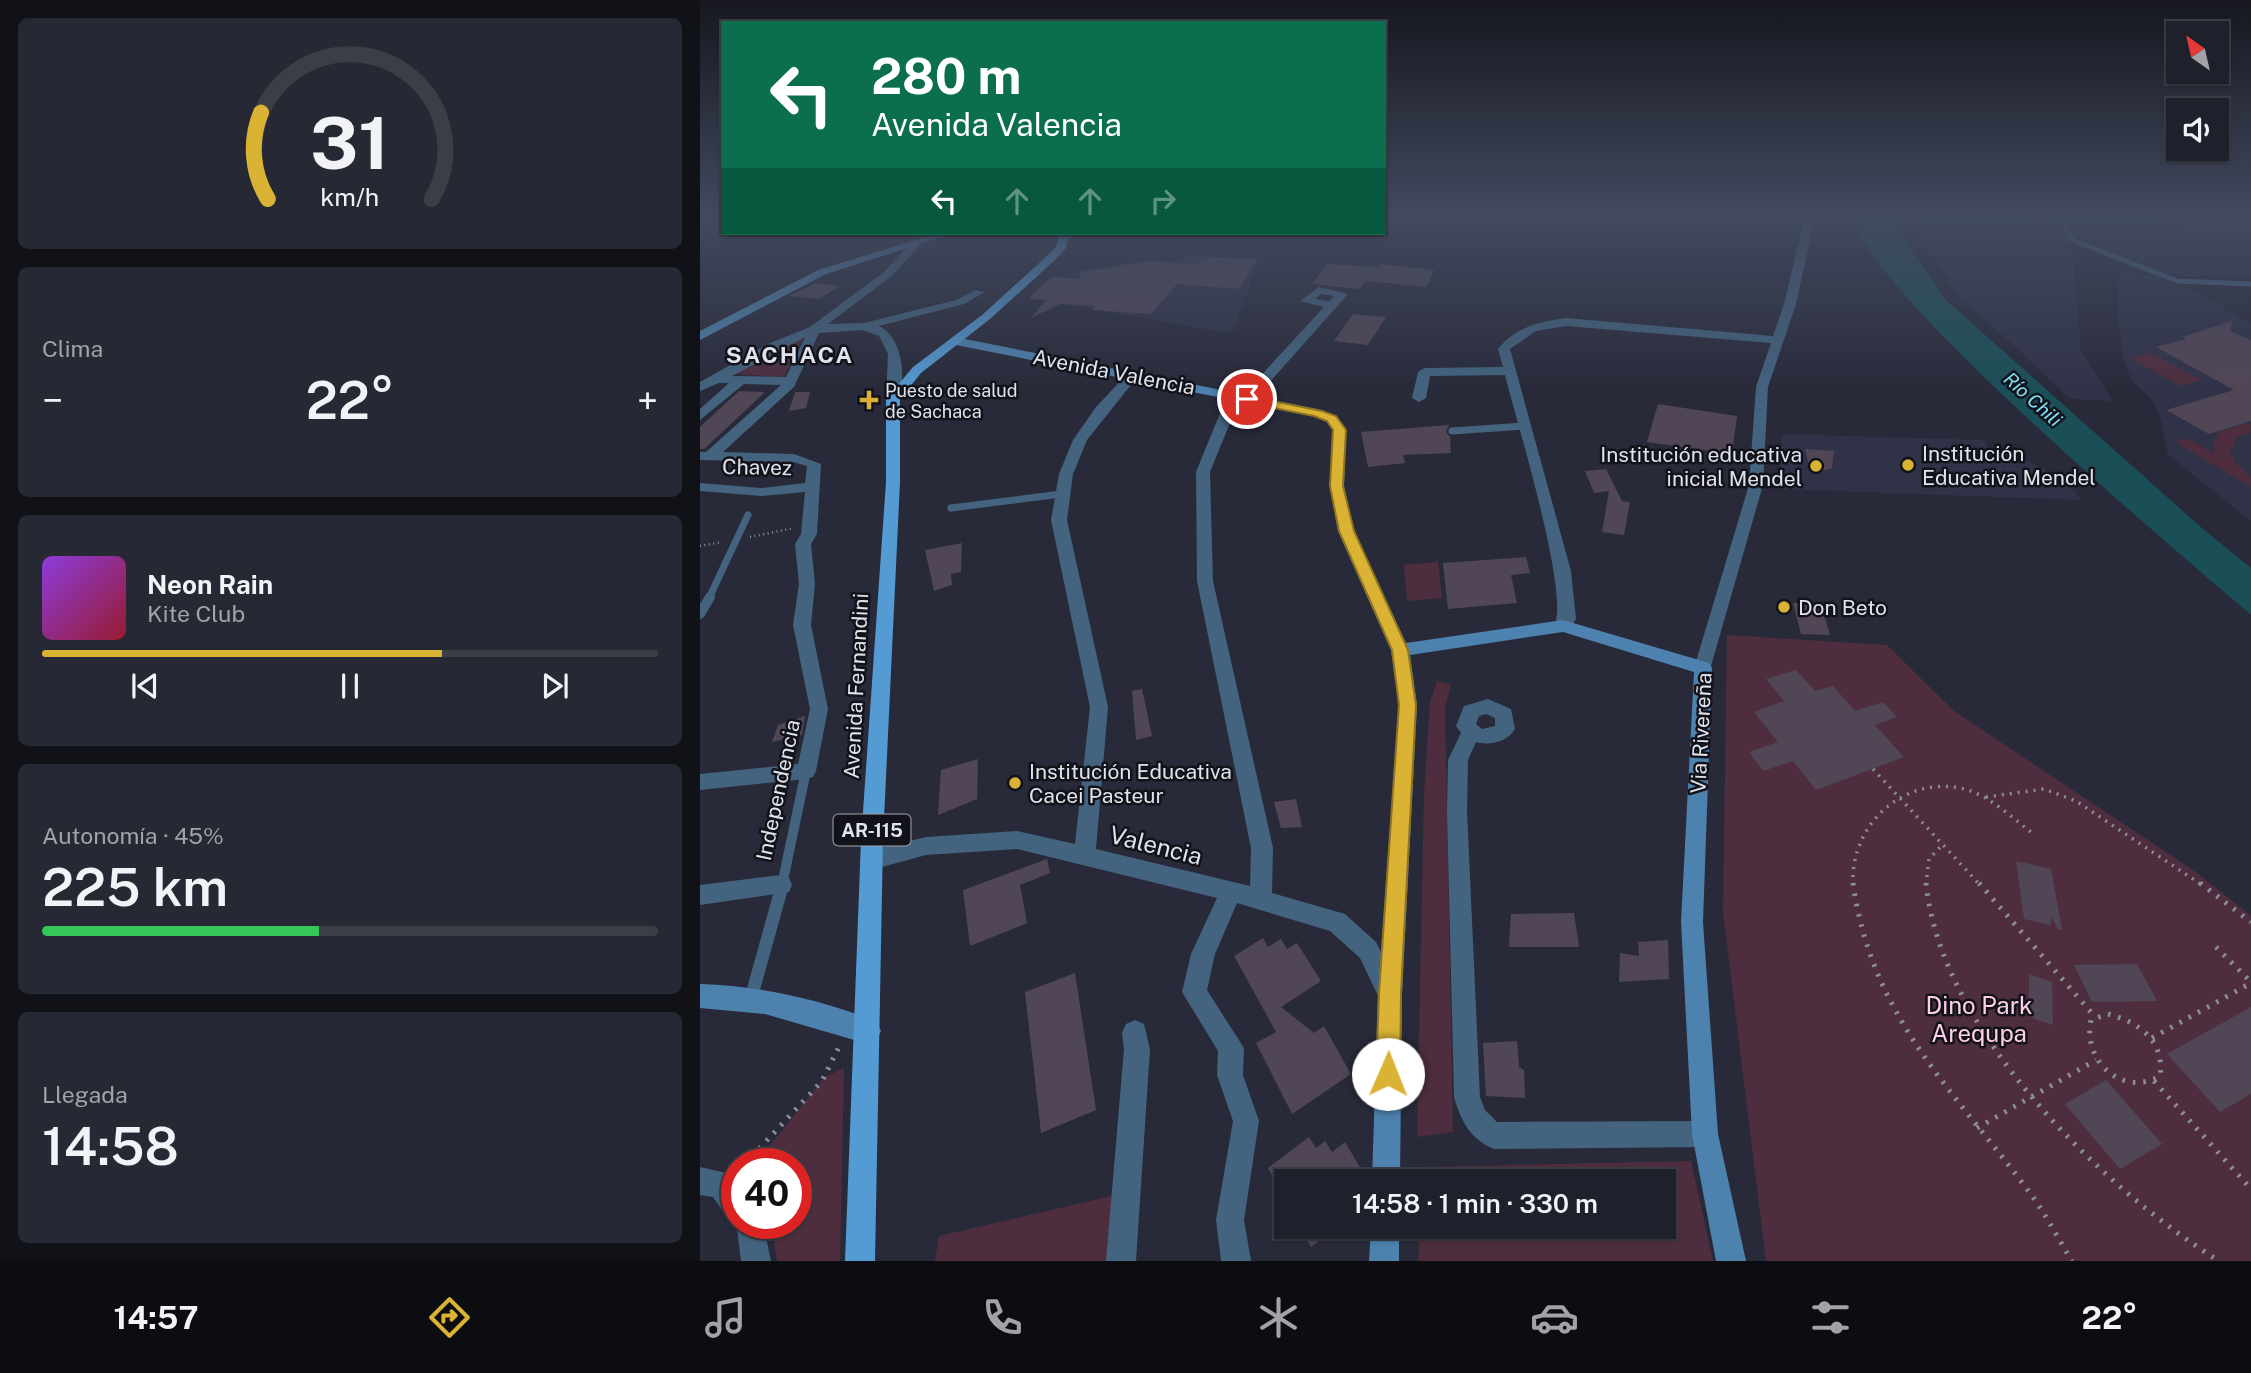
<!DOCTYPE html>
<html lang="es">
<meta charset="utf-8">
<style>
body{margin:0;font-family:"Public Sans",sans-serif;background:#262833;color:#f1f3f6;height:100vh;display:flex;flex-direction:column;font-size:26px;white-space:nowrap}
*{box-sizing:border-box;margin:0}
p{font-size:23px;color:#a1a3a9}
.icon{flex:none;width:38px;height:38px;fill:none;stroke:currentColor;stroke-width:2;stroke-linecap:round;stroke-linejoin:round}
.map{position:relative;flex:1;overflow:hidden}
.drawer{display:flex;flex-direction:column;gap:18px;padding:18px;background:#101218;width:700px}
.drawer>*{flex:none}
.guide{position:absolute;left:21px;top:21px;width:665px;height:214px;border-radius:0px;box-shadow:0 2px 5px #0004,0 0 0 2px #3c3e47;background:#0b6e4f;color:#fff;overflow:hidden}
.needle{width:46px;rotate:326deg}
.controls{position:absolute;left:1466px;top:21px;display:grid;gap:14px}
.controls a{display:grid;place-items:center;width:63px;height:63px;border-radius:0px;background:#1e202b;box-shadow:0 2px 5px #0004,0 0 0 2px #3c3e47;font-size:35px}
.speed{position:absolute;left:21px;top:1148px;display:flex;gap:14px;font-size:35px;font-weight:700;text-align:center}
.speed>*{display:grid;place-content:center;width:91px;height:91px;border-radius:50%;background:#1e202b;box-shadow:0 2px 5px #0004,0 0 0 2px #3c3e47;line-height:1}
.speed .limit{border:10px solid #d22;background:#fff;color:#111}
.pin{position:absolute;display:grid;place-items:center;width:60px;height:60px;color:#fff;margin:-30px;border:4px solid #fff;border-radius:50%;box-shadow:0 2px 7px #0007}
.me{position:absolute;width:77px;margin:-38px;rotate:1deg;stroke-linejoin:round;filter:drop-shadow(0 0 5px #0008)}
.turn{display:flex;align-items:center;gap:24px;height:147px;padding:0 35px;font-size:32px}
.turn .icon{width:91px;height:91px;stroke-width:2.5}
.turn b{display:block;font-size:49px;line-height:60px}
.lanes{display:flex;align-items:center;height:66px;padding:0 35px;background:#0003;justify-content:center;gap:35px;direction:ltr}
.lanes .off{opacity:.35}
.big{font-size:52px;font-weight:600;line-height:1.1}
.drawer .widget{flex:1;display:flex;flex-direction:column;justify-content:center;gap:10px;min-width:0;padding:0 24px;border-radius:10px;background:#262833}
.drawer .dial{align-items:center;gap:0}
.dial svg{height:182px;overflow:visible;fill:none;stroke:#3c3e47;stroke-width:7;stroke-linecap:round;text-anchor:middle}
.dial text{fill:#f1f3f6;stroke:none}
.song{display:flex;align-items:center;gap:21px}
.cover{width:84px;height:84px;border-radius:10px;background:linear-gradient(135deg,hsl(270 70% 55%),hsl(350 70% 35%))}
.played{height:7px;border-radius:4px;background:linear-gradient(90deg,#dab334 65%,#3c3e47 65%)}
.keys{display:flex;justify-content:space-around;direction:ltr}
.heat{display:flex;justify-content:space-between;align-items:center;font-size:38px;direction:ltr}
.charge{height:10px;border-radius:5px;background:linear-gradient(90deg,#34c759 45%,#3c3e47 0)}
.trip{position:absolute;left:574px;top:1169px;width:402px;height:70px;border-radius:0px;background:#1e202b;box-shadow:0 2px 5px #0004,0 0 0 2px #3c3e47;font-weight:600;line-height:70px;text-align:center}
.tabs{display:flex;height:112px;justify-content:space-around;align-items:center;background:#0c0d11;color:#a1a3a9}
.tabs .icon{width:49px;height:49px}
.tabs .active{color:#dab334}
.tabs b{font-size:32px;color:#f1f3f6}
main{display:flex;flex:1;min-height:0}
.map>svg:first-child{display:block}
.built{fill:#303248}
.green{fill:#4e2e3e}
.water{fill:#1b4f58}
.building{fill:#514656}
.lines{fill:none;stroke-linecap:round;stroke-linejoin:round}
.path-far2{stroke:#8c8e9a;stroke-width:2.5;stroke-dasharray:1 3.5;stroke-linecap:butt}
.path-far1{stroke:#8c8e9a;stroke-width:3.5;stroke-dasharray:2 6;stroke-linecap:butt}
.path{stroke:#8c8e9a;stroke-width:5;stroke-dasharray:2.5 8;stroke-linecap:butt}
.lane-far3{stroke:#43637f;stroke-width:5}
.lane-far2{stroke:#43637f;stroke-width:7}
.lane-far1{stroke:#43637f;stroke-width:10}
.lane{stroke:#43637f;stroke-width:13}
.street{fill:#43637f;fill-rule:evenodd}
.secondary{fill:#4d82ae;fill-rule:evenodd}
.primary{fill:#549ad3;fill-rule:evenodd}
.route{fill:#dab334;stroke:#8e7422;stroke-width:2}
.poi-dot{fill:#dab334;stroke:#12131a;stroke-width:2.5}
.labels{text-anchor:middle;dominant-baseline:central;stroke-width:5;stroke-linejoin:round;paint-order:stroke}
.far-poi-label{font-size:18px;fill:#e0e2ec;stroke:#12131a;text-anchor:start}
.far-water-label{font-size:19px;font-style:italic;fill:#77e0f3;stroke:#12131a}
.shield{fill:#12131a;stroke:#a2a4ad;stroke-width:2}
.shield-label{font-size:19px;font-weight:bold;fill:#e0e2ec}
.street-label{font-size:21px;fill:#e0e2ec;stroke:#12131a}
.poi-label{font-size:21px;fill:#e0e2ec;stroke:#12131a;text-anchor:start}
.far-district-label{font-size:23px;font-weight:bold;letter-spacing:2px;fill:#e0e2ec;stroke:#12131a}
.near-street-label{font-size:24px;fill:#e0e2ec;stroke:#12131a}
.near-park-label{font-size:24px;fill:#fecfe5;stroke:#12131a}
</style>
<main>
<section class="drawer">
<div class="widget dial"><svg viewBox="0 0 100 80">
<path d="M14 69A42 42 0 1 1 86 69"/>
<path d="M14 69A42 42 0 0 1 11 31" stroke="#dab334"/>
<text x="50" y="56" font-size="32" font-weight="700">31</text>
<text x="50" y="72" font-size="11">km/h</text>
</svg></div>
<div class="widget"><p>Clima</p>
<div class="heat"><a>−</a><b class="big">22°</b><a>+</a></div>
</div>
<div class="widget">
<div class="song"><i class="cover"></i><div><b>Neon Rain</b><p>Kite Club</p></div></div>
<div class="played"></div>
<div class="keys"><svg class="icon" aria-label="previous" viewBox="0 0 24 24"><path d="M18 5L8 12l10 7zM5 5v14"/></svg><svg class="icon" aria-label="pause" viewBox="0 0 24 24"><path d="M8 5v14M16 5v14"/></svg><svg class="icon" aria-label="next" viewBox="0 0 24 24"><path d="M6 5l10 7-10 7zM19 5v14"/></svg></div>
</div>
<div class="widget"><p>Autonomía · 45%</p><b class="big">225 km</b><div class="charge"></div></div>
<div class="widget"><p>Llegada</p><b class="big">14:58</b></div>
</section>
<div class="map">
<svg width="1551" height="1261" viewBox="0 0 1551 1261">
<rect width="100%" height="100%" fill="#282a39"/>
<path class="built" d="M1212,216H1551V277L1478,276L1472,273L1459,278L1499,292L1551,324V521L1468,455L1461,420L1453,401L1431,380L1423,357L1417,306L1420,269L1458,277L1372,244L1381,351L1413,401L1370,399L1306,338L1261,301L1214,225Z
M495,255L559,260L532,334L331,298L355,276L446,261H472Z
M1082,434L1283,440L1290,450H1306L1366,480L1381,500L1079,489Z"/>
<path class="green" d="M104,336L84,377L34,374Z
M1450,353L1501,380L1480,386L1430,358Z
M1545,424H1551V432L1537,437L1530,452L1535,463L1551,477V487L1475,442L1487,438L1515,454L1513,444L1520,432Z
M738,562L742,598L707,601L704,565Z
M1027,635L1187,645L1254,711L1490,868L1551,915V1261H1066L1023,912Z
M737,681L751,684L745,708L753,1132L717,1137L724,794L730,702Z
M144,1068L140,1261H77L71,1223H96V1164H55L125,1077Z
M991,1161L1013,1261H718L720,1227H964V1181H722L723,1167Z
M416,1195L407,1261H235L239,1236Z"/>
<path class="water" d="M1156,216H1188L1246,300L1503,529L1551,568V615C1490,562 1150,278 1156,216Z"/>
<path class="building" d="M1471,216H1551V231L1489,230Z
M503,257L557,259L539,289L477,284L451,314L392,310L396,306L360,304L331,318L346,300L328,299L351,277L381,279L380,272L446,261L498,264Z
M627,264L679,267L680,264L734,270L727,287L665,281L660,289L612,284Z
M116,283L140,286L119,299L89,296Z
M653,314L686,317L668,345L634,341Z
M1532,321L1530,331L1551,340V421L1509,434L1466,410L1534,390L1456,347L1487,339L1482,337Z
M39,391L65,392L4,449H0V427Z
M95,392H110L106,408L89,411Z
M958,404L1037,416L1032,454L947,442Z
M749,425L746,432L750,437L751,453L703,455L705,463L668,467L661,432Z
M1105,449L1134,451L1132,468L1116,473L1109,466Z
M906,469L922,501L930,502L924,535L902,532L909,491L894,493L885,471Z
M262,543L261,572L251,574L252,585L234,591L225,550Z
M826,557L830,573L811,575L817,603L748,609L743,563Z
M1093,603L1121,604L1130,635L1101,634Z
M1096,670L1115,691L1133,686L1155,711L1183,702L1197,717L1175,725L1204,757L1116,790L1093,761L1063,771L1049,752L1078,742L1054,712L1084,701L1066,679Z
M442,689L452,736L436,740L432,691Z
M105,716L102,735L72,742L78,725Z
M278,759L277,799L238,815L241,770Z
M596,799L602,827L581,828L574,802Z
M347,859L350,873L320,885L327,923L270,946L263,890Z
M1316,861L1351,869L1362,929L1358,930L1351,916V925L1324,919Z
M874,913L879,947H809L811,914Z
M563,938L568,947L581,939L587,949L597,943L621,981L581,1007L614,1033L624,1026L651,1074L592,1114L556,1043L576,1032L534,956Z
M968,940L969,979L919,982L920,953L939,956L938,942Z
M1437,964L1457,1001L1392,1002L1374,965Z
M375,973L396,1110L341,1133L325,992Z
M1329,974L1352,982L1353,1025L1329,1017Z
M1551,1007V1094L1520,1112L1467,1054Z
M817,1041L819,1067L824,1070L825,1098L786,1096L783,1043Z
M1406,1080L1462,1144L1420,1169L1365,1104Z
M609,1137L616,1148L625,1141L632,1152L645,1142L668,1181H575L568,1168Z
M600,1227H636L611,1247Z"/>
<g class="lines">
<path class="path-far2" d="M50,537L94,528
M0,546L22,542"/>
<path class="path-far1" d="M1173,769L1280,885
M1286,797L1344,789L1376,801L1502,885
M1153,885C1150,826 1201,777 1260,788C1288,794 1310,816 1332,833
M1226,885L1229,859L1244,843"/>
<path class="path" d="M1153,883C1171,1015 1251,1088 1327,1189C1344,1211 1357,1237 1372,1261
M1226,883C1240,1029 1401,1187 1519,1261
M1279,883L1396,1018
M1500,883L1551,922
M1516,947L1551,982
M1408,1014C1439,1022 1465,1041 1460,1076C1422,1098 1382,1060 1391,1020Z
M1452,1038L1551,983
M1454,1081L1551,1189
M1277,1128L1396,1060
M45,1164L122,1081L141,1043"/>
<path class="lane-far3" d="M1359,216L1372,240L1477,281L1551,284"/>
<path class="lane-far2" d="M752,431L824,426
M251,508L361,494
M9,598L48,515"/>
<path class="lane-far1" d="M0,614L10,597
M82,885L106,771"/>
<path class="lane" d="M51,998L83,883"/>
<path class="street" d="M1105,216H1115L1096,304L1068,387L1063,485L1009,673H997L994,668L1049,485L1056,387L1071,343L866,326L836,331L810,349L871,571L876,619L869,630H857L854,626C871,597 815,416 805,375L730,376L726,398L719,402L712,398L718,372L724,368L803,367L798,349C815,327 839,322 866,318L1073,336L1084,304Z
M211,243L220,245L193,275L128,324L164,323L256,300L275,290L285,292L264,304L179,326C204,339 206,379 198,402H188L186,399L188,354L179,336L162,330L119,333L94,387L23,452L94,454L121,464L117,534L111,544L115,584L111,625L128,709L116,771L113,777L106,779L0,790V774L98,764L110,709L93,625L99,584L95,544L101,534L105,492L61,496L0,491V483L61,488L105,483L107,466L93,462L0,460V452H6L81,385L44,384L0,420V409L29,383H19L0,391V382L70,343L110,327L185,271ZM105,337L86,377L32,376Z
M619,287L648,294L552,402H542V396L624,307L600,301ZM621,294L634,296L629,301L615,299Z
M432,372L438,376L387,440L373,474L367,520L408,707L396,849L550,886L551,848L497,581L496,472L527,396L534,392L539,393L541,396L510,472L513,581L573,848L572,893L645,914L676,942L701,992L698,1000L689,1004L680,1000L660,958L630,931L537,903L515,954L507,990L544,1048L543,1075L559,1121L544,1220L551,1261H521L516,1220L533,1121L517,1075L518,1051L482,992L491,954L517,898L317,849L226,855L171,870L163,867L160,860L163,853L171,850L226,837L317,831L375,844L390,707L351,520L359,474L373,440L396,407L428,373Z
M788,699L811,709L815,729C807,742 790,746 776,742L768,760L767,811L780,1097L785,1110L797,1122L1005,1121L1015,1124L1018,1134L1015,1144L1005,1147L794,1149C770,1139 761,1121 754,1097L747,811L748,760L761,733L756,726L764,706ZM786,714L795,718V726L782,729L776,724L779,716Z
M81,875L89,878L92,885L89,892L0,905V885Z
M435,1020L444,1024L450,1049L436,1261H406L424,1049L422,1033L426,1024Z
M0,1167L31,1174L37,1182V1223H63L71,1261H41L36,1221L27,1217L13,1197L0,1195Z"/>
<path class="secondary" d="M239,233H254L126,274L0,340V331L118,270Z
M255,337L617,409L637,416L646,430L644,486L654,531L706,643L863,620L1009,663L1012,668L1003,922L1018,1134L1046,1261H1016L992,1134L981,922L994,672L863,632L710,655L717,705L702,993L700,1181H672L678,993L699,705L691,650L638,531L630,486L632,430L627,422L613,416L251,344V338Z
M0,984C60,986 121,999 177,1022L181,1031L177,1040L168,1044L65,1014L0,1008Z
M671,1227H699V1261H669Z"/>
<path class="primary" d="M360,233H370L366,248L355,260L290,319L221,373L200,399V482L183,840L175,1261H145L161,840L186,482V399L213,367L282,315L347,256L356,247Z"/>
</g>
<linearGradient id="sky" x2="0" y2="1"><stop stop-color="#16171f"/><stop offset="0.55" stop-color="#424a5f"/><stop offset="1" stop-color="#424a5f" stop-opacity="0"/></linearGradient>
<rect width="1551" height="392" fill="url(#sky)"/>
<path class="route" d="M547,396L622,411L636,416L646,430L643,486L654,531L708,650L716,705L701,993L700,1074L696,1082L688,1085L680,1082L676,1074L679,993L699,705L692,650L639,531L630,486L633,430L627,421L614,416L543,402L541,399Z"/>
<g class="poi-dot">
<path d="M165.5 389.5h7v7h7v7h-7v7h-7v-7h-7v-7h7z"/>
<circle cx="1208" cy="465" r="7"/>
<circle cx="1116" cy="466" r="7"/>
<circle cx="1084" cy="607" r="7"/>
<circle cx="315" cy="783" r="7"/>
</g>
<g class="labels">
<g class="far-poi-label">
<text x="185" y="390">Puesto de salud<tspan x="185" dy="21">de Sachaca</tspan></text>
</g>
<g class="far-water-label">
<text transform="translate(1333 399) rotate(42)">Río Chili</text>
</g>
<rect class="shield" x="133.5" y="814.5" width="77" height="31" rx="5"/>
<g class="shield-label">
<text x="172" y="830">AR-115</text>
</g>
<g class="street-label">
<text transform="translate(414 372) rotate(11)">Avenida Valencia</text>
<text transform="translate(57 467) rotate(1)">Chavez</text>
<text transform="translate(156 686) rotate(-87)">Avenida Fernandini</text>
<text transform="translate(1001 733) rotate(-87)">Via Rivereña</text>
<text transform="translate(78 790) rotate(-78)">Independencia</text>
</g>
<g class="poi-label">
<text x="1222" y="453">Institución<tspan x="1222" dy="24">Educativa Mendel</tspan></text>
<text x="1102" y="454" text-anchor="end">Institución educativa<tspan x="1102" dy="24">inicial Mendel</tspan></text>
<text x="1098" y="607">Don Beto</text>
<text x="329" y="771">Institución Educativa<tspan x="329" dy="24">Cacei Pasteur</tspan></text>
</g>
<g class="far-district-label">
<text x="90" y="354">SACHACA</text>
</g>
<g class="near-street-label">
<text transform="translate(456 845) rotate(14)">Valencia</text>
</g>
<g class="near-park-label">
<text x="1279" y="1005">Dino Park<tspan x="1279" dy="28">Arequpa</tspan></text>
</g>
</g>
</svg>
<div class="controls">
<a><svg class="needle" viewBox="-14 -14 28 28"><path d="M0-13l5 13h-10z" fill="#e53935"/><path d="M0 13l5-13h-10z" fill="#a1a3a9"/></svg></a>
<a><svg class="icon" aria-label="sound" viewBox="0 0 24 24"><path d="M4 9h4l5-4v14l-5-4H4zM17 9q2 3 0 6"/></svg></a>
</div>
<div class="speed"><div class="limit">40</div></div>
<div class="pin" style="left:547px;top:399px;background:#d93025"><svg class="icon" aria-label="arrive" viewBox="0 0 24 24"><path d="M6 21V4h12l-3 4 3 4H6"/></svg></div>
<svg class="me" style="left:688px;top:1074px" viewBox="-20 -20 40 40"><circle r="19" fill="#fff"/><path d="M0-13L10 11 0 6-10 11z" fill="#dab334"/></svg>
<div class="trip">14:58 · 1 min · 330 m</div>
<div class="guide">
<div class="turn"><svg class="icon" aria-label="left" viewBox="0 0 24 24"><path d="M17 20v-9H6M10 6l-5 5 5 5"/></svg><div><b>280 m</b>Avenida Valencia</div></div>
<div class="lanes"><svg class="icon" aria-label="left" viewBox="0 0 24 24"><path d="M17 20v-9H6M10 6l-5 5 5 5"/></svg><svg class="icon off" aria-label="ahead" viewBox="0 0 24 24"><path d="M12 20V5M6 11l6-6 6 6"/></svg><svg class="icon off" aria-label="ahead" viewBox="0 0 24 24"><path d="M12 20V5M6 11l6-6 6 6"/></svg><svg class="icon off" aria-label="right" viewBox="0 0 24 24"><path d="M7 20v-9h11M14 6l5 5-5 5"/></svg></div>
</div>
</div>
</main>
<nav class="tabs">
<b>14:57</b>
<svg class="icon active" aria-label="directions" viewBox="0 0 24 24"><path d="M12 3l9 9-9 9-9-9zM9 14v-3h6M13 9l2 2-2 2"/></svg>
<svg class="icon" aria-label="music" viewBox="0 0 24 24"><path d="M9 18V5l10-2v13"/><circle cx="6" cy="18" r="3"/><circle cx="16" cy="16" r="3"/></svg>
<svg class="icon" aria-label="phone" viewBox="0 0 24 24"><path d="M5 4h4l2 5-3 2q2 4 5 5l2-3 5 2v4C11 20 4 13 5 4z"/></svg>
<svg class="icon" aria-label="climate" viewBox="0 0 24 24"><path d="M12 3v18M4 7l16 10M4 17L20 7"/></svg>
<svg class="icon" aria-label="car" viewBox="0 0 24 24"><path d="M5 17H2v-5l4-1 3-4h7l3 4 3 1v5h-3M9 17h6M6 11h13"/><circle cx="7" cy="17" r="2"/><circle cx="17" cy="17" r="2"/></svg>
<svg class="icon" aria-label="filters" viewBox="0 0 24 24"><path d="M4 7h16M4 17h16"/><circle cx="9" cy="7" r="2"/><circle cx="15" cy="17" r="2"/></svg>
<b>22°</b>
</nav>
